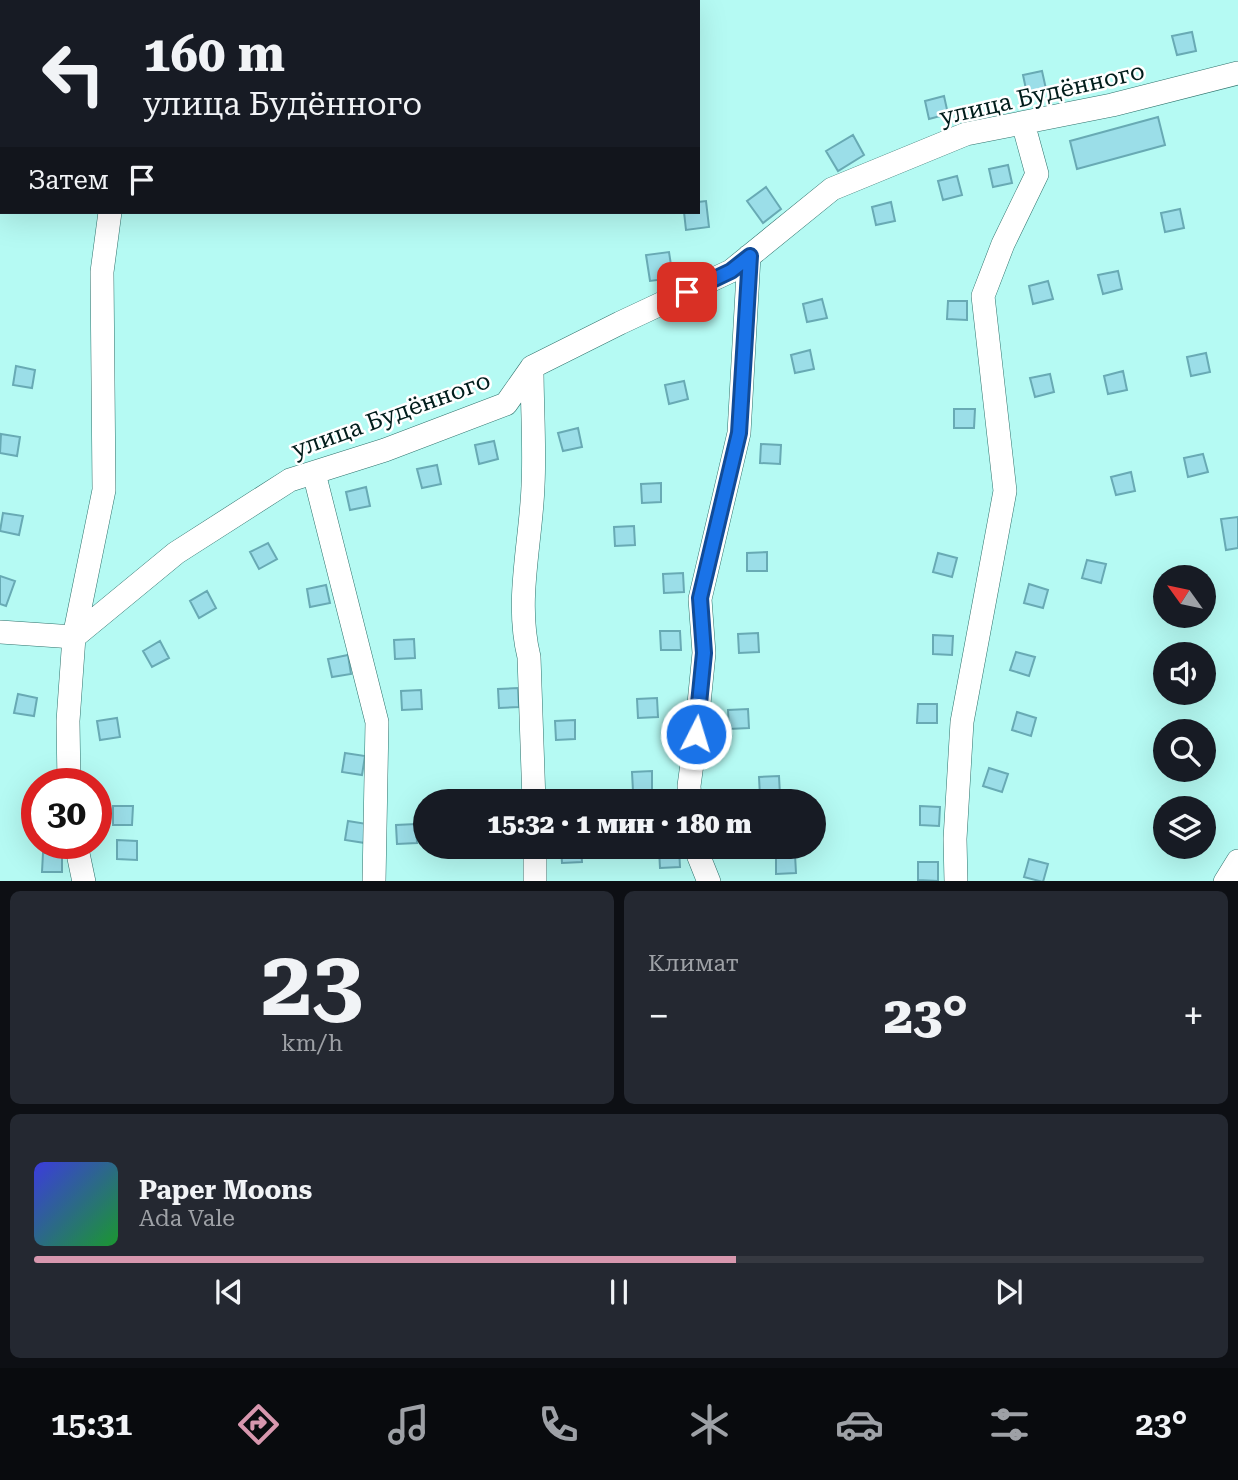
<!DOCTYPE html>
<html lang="ru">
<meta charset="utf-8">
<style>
body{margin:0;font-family:"Roboto Serif",serif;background:#242831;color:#f1f3f6;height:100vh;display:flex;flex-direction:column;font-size:26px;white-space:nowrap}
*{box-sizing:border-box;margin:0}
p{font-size:23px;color:#9ea1a6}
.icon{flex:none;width:38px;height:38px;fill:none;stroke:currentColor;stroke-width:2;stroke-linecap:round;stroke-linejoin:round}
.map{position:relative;height:881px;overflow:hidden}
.drawer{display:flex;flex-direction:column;gap:10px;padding:10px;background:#0d0f14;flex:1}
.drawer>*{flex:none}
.guide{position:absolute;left:0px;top:0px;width:700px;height:214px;box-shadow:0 7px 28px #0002;background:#171b24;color:#f1f3f6;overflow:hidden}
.needle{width:46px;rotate:303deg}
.fabs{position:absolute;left:1153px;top:565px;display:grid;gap:14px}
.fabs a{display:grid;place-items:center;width:63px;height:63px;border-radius:50%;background:#171b24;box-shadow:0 7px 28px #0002;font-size:35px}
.speed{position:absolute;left:21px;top:768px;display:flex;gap:14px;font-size:35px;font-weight:700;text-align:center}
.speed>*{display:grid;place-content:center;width:91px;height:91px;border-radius:50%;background:#171b24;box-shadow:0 7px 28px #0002;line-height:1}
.speed .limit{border:10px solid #d22;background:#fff;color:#111}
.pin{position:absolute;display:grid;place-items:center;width:60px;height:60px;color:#fff;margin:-30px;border-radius:14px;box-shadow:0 4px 10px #0006}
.me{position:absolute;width:77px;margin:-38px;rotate:5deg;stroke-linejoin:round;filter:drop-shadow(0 0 5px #0008)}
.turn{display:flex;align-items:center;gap:24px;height:147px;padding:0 28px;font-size:32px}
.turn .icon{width:91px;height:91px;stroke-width:2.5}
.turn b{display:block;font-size:49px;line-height:60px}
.then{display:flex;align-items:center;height:66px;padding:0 28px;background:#0003;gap:14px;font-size:26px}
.big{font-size:52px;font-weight:800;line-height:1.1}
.drawer .card{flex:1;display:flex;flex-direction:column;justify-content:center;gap:10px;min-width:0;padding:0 24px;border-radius:10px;background:#242831}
.drawer .dial{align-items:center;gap:0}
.dial b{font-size:91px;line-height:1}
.song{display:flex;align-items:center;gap:21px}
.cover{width:84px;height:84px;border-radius:10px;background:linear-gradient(135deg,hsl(240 70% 55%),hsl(130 70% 35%))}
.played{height:7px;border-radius:4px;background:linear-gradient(90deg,#d797ae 60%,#363941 60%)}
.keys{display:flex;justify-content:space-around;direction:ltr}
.heat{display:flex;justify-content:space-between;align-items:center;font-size:38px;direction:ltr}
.drawer .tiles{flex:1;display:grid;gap:10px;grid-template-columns:1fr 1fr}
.card:last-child{grid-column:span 2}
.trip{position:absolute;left:413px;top:789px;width:413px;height:70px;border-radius:35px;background:#171b24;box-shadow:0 7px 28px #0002;font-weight:800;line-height:70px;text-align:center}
.menu{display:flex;height:112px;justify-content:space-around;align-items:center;background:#090b0e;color:#9ea1a6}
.menu .icon{width:49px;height:49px}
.menu .current{color:#d797ae}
.menu b{font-size:32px;color:#f1f3f6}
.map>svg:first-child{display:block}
.building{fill:#9bdee8;stroke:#68aab4;stroke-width:2}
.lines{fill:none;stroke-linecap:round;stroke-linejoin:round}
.minor-casing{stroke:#2e726c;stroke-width:24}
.minor{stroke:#fff;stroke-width:23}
.route-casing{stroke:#114b97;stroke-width:18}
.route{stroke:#1a73e8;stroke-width:12}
.labels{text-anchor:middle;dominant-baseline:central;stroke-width:5;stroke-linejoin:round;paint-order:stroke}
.street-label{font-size:24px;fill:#011d1b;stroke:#fff}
</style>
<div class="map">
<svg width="1238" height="882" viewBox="0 0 1238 882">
<rect width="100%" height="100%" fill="#b5faf3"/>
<path class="building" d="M1192,32L1196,51L1177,55L1172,36Z
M1042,71L1046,89L1027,94L1023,75Z
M944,96L948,114L929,119L925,101Z
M1158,117L1165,145L1077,169L1070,141Z
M853,135L864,155L838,171L826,151Z
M1008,165L1012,183L993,187L989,169Z
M957,176L962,195L943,200L938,181Z
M766,187L781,209L763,223L747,201Z
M706,201L709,227L686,230L684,212H698V202Z
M891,202L895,221L876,225L872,207Z
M1180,209L1184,228L1165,232L1161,213Z
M669,252L673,278L650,281L646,255Z
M1118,271L1122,289L1103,294L1098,275Z
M1048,281L1053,299L1033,304L1029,286Z
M822,299L827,318L807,322L803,304Z
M948,301H967V320L947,319Z
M810,350L814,369L795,373L791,355Z
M1206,353L1210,372L1191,376L1187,357Z
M16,366L35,370L32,388L13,385Z
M1123,371L1127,390L1108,394L1104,376Z
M1050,374L1054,392L1035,397L1030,378Z
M684,381L688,399L669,404L665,385Z
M954,409H975L974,428H954Z
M578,428L582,447L563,451L558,433Z
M1,434L20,437L17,456L0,453Z
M494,441L498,459L479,464L475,445Z
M761,444L781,445L780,464L760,463Z
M1203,454L1208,472L1188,477L1184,458Z
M437,465L441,484L422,488L417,469Z
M1131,472L1135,491L1116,495L1111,477Z
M661,483V502L642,503L641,484Z
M366,487L370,506L350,510L346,492Z
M3,513L23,516L19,535L0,531Z
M1238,517V548L1226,550L1221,519Z
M634,526L635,545L615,546L614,527Z
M268,543L277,559L259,569L250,552Z
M767,552V571H747V553Z
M938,553L957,558L952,577L933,572Z
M1087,560L1106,564L1101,583L1082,578Z
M683,573L684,592L664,593L663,574Z
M0,576L15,581L6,606L0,604Z
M1029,584L1048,590L1043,608L1024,603Z
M326,585L330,603L310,607L307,589Z
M207,591L216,608L199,618L190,601Z
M660,631H680L681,650H661Z
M758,633L759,652L739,653L738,634Z
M933,635L953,636L952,655L933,654Z
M414,639L415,658L395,659L394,640Z
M160,641L169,658L152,667L143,651Z
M1016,652L1035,657L1029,676L1010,670Z
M348,655L351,674L332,677L328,659Z
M518,688L519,707L499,708L498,689Z
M421,690L422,709L402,710L401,691Z
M18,694L37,698L34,716L14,713Z
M657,698L658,717L638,718L637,699Z
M918,704H937V723H917Z
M748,709L749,728L729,729L728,710Z
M1017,712L1036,718L1031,736L1012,730Z
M117,718L120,737L100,740L97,721Z
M575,720V739L556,740L555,721Z
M345,753L365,756L362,775L342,772Z
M989,768L1008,774L1002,792L983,786Z
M652,771V790L633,791L632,772Z
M779,776L780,795L760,796L759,777Z
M521,794L522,802H502V795Z
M113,806H133L132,825H113Z
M920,806L940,807L939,826L920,825Z
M348,821L367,824L365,843L345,840Z
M416,824L417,843L397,844L396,825Z
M117,840L137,841V860L117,859Z
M561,847H581L582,862L562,863Z
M679,848L680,867L660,868L659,849Z
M43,853H62V872H42Z
M795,854L796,873L776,874V855Z
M1029,859L1048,864L1043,882L1024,877Z
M918,862H938V881L918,880Z"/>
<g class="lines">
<defs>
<path id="minor" d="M532,367C532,407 535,447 533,486C531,543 515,601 529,657L534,802
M314,473L377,722L374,882
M0,632L74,637L176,553L290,480L385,450L506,404L532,367L620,323L731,271L832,189L966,134L1112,105L1238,73
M69,784L68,721L74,637L104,490L102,272L110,212
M690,802L689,786L696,734L704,653L700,599L739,433L749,256
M76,844L84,882
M535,847V882
M695,847L709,882
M956,882L955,839L962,722L1005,491L983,296L1003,244L1037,174L1023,123
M1225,882L1238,861"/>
</defs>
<use href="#minor" class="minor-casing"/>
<use href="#minor" class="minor"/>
</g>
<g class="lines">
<defs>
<path id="route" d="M687,292L731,271L750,256L739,433L700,598L704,653L696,734"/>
</defs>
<use href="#route" class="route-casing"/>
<use href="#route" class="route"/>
</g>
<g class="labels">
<g class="street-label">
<text transform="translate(1042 94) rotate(-13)">улица Будённого</text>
<text transform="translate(391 415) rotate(-20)">улица Будённого</text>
</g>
</g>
</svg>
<div class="fabs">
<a><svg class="needle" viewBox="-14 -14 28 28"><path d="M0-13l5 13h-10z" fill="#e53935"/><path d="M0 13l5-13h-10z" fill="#9ea1a6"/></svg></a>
<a><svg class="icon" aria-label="sound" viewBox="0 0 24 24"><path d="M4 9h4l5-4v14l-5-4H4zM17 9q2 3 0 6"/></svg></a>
<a><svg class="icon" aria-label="search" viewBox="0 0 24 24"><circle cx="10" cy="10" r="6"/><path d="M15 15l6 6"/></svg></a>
<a><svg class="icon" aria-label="layers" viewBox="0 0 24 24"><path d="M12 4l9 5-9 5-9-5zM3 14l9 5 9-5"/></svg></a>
</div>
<div class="speed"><div class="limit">30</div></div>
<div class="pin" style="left:687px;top:292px;background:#d93025"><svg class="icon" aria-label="arrive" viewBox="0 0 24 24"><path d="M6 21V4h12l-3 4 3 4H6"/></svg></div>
<svg class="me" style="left:696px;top:734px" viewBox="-20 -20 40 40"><circle r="17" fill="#1a73e8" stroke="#fff" stroke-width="3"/><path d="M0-11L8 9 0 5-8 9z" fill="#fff"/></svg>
<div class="trip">15:32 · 1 мин · 180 m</div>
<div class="guide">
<div class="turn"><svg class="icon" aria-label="left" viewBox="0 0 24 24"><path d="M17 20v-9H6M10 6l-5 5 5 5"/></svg><div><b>160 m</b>улица Будённого</div></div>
<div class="then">Затем<svg class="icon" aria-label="arrive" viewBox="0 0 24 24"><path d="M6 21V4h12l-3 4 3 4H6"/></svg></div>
</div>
</div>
<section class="drawer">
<div class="tiles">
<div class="card dial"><b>23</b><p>km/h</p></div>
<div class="card"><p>Климат</p>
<div class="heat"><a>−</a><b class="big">23°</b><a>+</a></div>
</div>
<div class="card">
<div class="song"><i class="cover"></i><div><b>Paper Moons</b><p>Ada Vale</p></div></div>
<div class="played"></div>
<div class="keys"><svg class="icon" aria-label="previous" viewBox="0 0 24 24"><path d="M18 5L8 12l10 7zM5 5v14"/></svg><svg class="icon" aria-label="pause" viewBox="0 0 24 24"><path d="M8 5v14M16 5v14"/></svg><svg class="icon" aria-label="next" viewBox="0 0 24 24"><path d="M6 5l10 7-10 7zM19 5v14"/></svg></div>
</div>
</div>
</section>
<nav class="menu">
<b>15:31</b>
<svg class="icon current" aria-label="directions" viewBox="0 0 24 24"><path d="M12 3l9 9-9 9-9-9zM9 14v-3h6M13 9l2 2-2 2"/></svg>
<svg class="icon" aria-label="music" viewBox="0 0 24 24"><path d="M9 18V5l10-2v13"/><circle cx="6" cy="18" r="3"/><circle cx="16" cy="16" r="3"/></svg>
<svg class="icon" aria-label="phone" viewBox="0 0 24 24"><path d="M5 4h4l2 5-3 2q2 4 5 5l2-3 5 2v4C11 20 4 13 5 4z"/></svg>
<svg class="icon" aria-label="climate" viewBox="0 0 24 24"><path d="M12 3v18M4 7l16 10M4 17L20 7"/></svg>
<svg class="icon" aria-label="car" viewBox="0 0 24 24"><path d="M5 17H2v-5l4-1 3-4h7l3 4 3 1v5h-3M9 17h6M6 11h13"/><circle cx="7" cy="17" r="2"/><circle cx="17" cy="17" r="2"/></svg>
<svg class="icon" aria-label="filters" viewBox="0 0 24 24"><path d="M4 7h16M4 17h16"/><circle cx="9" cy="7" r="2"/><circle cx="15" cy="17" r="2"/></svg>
<b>23°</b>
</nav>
